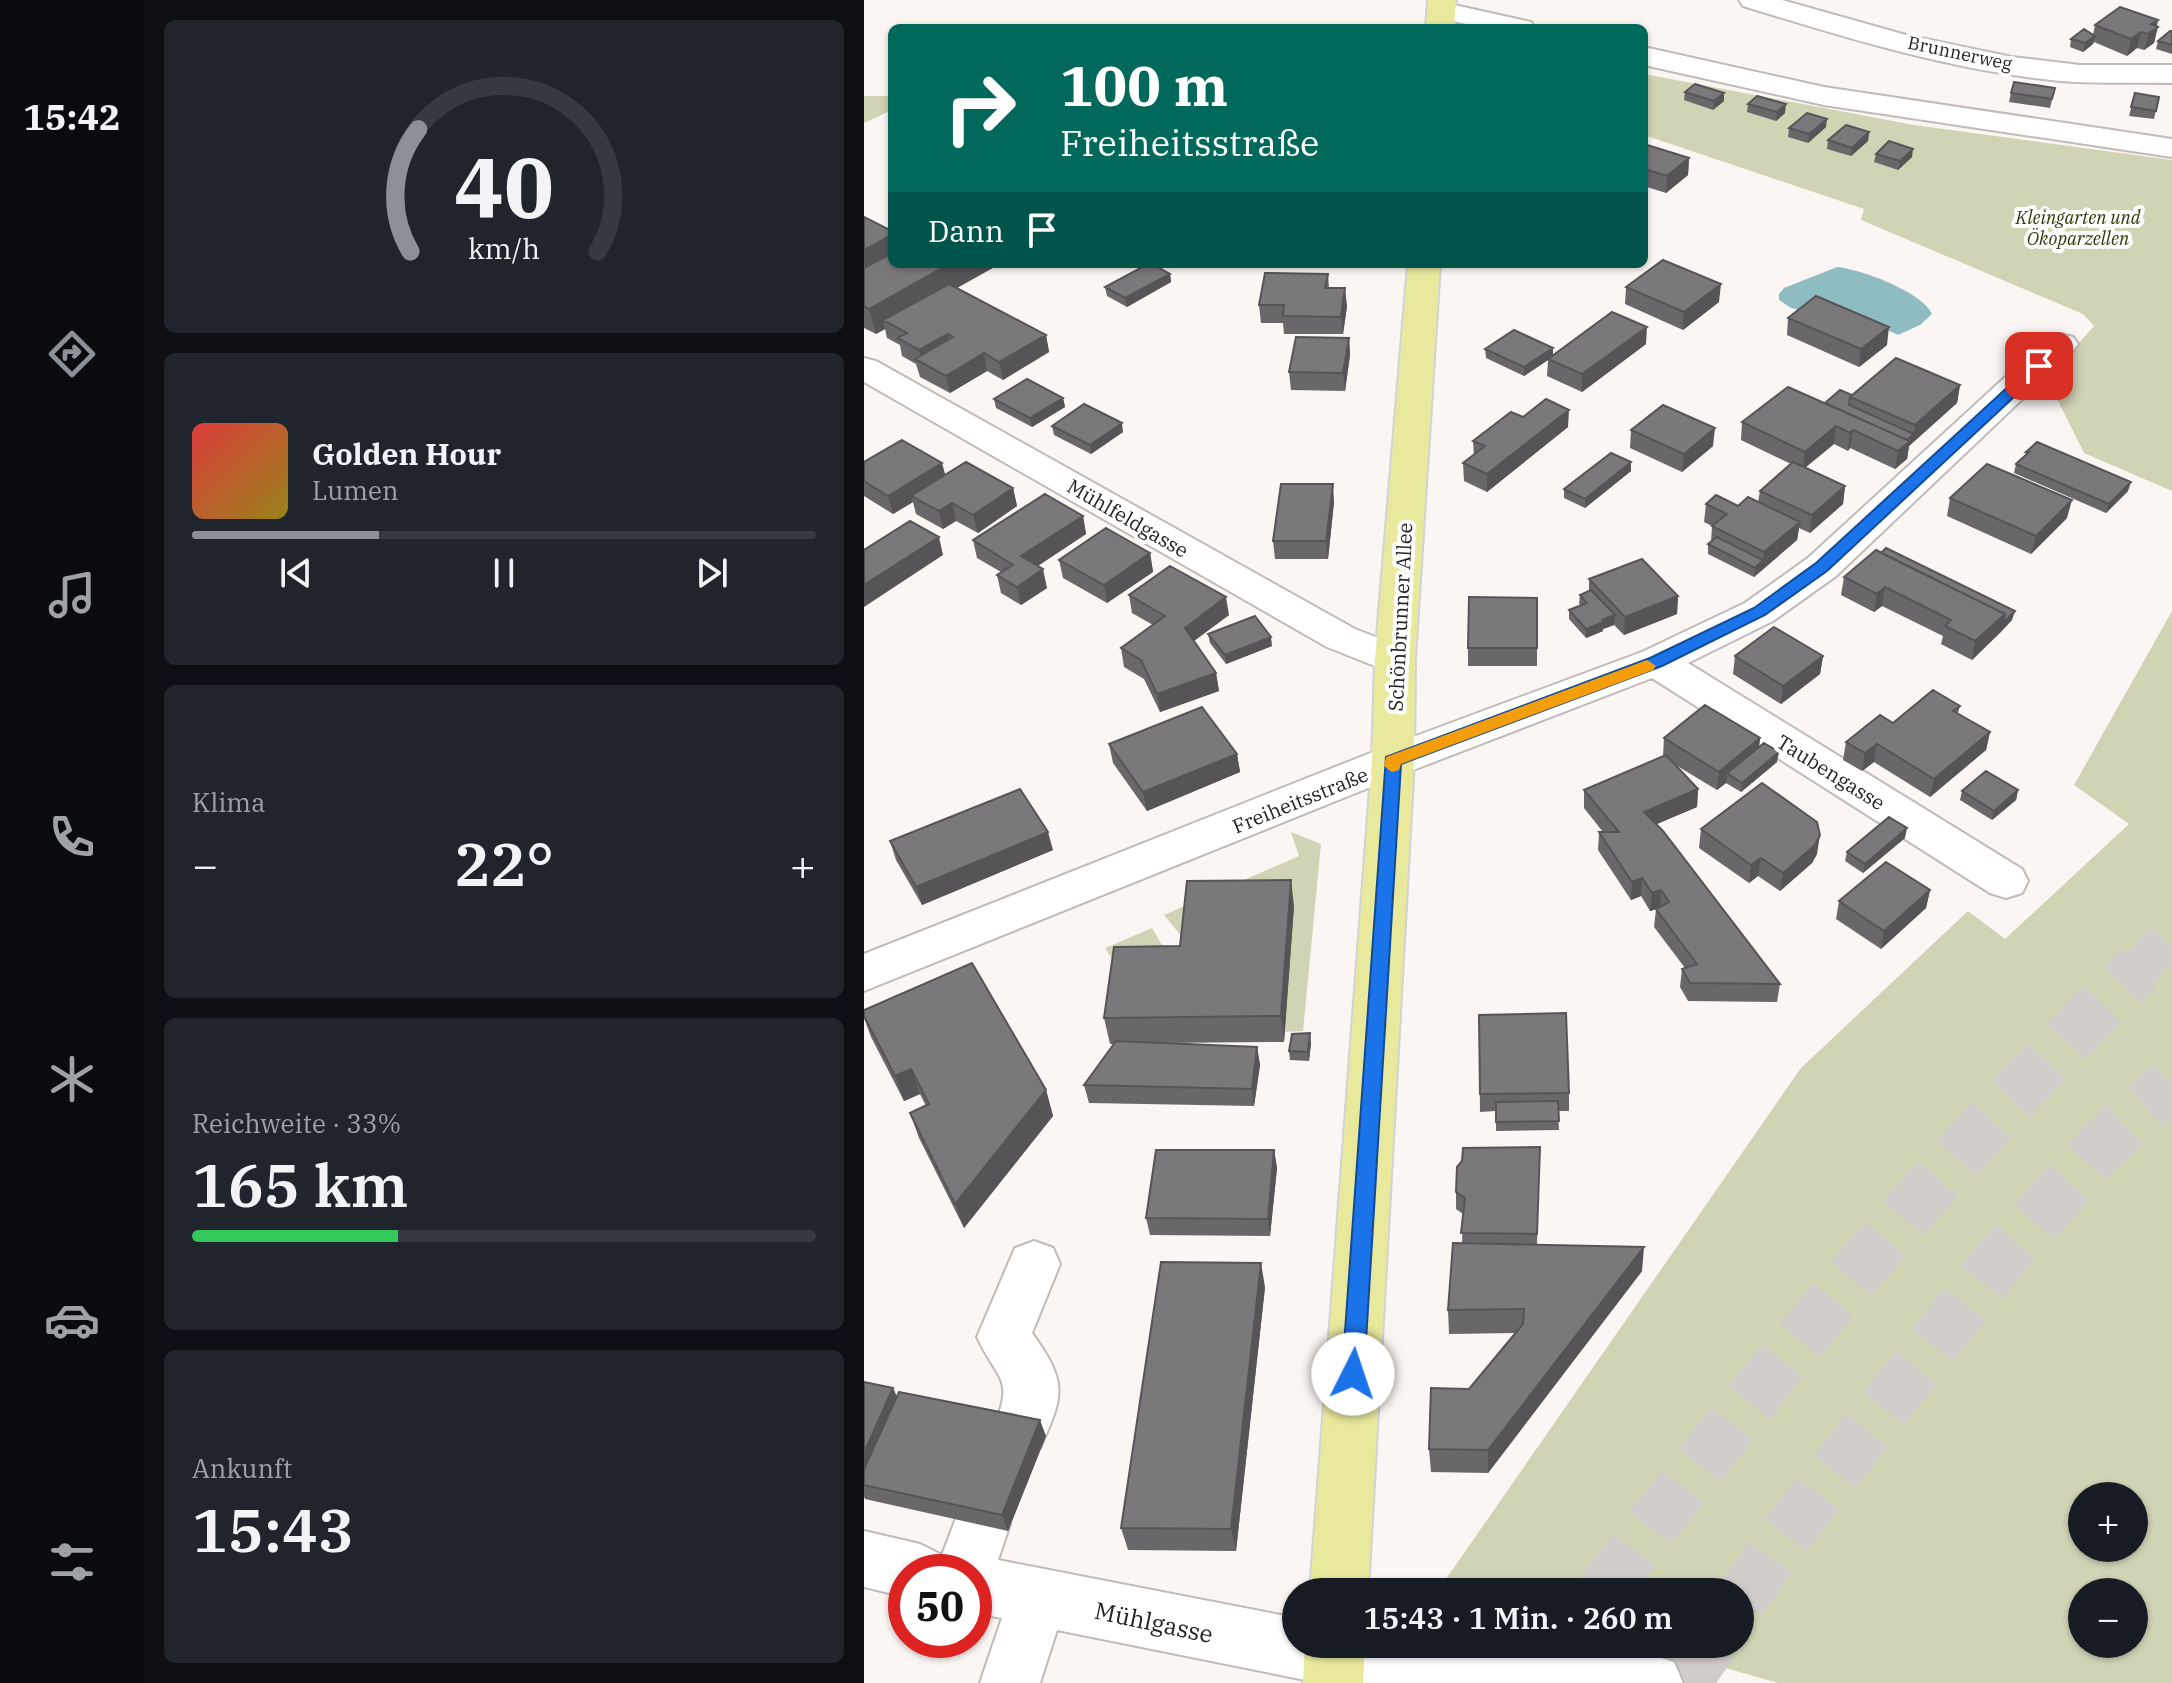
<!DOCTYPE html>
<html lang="de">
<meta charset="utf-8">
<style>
body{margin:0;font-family:"IBM Plex Serif",serif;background:#20242c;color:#f1f3f6;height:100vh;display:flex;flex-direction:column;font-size:30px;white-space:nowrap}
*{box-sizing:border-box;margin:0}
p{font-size:26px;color:#9ea1a6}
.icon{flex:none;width:44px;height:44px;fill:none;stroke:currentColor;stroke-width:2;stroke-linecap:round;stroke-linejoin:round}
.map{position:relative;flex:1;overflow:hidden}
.details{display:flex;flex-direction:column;gap:20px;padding:20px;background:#0d0f14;width:720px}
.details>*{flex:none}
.banner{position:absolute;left:24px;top:24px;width:760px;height:244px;border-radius:12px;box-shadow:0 2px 6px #0004;background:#00695c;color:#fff;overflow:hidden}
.buttons{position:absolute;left:1204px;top:1482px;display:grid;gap:16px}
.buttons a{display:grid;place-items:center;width:80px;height:80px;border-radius:50%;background:#171b24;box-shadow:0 2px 6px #0004;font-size:40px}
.speed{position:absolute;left:24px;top:1554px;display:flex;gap:16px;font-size:40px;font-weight:700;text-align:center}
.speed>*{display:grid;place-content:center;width:104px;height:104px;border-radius:50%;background:#171b24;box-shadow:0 2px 6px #0004;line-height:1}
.speed .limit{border:12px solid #d22;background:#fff;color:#111}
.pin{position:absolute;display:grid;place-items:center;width:68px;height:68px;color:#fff;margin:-34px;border-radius:16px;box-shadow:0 4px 12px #0006}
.me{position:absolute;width:88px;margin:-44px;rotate:4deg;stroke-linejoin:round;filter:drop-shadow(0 0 6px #0008)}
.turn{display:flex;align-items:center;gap:28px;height:168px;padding:0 40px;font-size:36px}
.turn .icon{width:104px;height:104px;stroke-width:2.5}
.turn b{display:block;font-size:56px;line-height:68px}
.then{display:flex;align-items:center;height:76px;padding:0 40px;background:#0003;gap:16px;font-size:30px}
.big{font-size:60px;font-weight:600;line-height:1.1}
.details .card{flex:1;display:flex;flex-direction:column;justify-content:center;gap:12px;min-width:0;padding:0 28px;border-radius:12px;background:#20242c}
.details .dial{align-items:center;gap:0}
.dial svg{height:208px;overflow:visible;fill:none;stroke:#363941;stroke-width:7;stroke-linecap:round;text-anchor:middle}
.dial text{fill:#f1f3f6;stroke:none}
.song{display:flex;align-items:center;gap:24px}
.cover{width:96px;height:96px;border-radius:12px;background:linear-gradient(135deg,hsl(0 70% 55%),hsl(50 70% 35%))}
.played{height:8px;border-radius:4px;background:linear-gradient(90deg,#8c9099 30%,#363941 30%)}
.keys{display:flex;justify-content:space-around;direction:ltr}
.heat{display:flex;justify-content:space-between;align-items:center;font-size:44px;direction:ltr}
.charge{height:12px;border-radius:6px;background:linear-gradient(90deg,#34c759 33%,#363941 0)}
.trip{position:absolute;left:418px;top:1578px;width:472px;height:80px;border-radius:40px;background:#171b24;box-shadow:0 2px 6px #0004;font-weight:600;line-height:80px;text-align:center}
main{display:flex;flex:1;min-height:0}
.tabs{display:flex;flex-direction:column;width:144px;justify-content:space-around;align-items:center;background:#090b0e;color:#9ea1a6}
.tabs .icon{width:56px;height:56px}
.tabs .current{color:#8c9099}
.tabs b{font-size:36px;color:#f1f3f6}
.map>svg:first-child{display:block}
.green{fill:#d1d3b5;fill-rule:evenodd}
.water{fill:#8fbcc1}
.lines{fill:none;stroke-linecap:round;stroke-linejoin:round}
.highway-tunnel-far1{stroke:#d0ccc9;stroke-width:41;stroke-dasharray:41 20;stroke-linecap:butt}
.highway-tunnel{stroke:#d0ccc9;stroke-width:53;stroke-dasharray:53 27;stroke-linecap:butt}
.minor-casing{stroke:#c0bbb9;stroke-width:4}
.major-casing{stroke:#d3d3d3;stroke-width:4}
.minor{fill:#fff;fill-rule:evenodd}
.major{fill:#e9e99e;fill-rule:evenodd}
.wall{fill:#6a676b}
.shaded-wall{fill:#565457}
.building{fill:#7b787c;stroke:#565457;stroke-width:2}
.route{fill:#1a73e8;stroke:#114b97;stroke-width:2}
.slow{fill:#f59e0b}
.labels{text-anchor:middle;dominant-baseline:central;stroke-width:8;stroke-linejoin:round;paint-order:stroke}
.far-street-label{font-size:18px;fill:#252322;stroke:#fff}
.far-park-label{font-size:18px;font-style:italic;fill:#36370b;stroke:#fff}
.street-label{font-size:20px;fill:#252322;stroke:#fff}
.near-street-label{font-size:24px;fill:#252322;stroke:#fff}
</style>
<main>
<nav class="tabs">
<b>15:42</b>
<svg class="icon current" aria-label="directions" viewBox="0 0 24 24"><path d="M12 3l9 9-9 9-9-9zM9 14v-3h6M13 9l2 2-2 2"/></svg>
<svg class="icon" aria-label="music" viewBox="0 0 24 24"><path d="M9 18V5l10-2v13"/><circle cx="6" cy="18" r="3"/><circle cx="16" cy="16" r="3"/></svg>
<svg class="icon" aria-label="phone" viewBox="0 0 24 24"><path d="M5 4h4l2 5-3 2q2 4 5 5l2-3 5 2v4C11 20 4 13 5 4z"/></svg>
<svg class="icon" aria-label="climate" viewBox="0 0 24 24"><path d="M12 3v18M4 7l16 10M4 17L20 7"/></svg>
<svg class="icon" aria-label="car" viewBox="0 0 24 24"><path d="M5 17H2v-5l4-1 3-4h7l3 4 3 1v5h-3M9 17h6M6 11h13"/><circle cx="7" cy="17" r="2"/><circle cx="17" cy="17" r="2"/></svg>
<svg class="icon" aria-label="filters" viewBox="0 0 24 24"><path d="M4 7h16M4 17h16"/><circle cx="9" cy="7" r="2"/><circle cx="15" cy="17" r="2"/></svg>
</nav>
<section class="details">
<div class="card dial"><svg viewBox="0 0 100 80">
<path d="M14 69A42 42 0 1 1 86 69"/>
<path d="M14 69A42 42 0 0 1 17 22" stroke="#8c9099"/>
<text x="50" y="56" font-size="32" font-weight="700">40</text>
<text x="50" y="72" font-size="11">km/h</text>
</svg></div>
<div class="card">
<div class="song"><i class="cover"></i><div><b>Golden Hour</b><p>Lumen</p></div></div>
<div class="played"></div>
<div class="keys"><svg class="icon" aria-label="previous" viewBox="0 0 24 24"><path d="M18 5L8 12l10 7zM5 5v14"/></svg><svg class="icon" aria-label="pause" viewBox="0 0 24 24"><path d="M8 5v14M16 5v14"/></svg><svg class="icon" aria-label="next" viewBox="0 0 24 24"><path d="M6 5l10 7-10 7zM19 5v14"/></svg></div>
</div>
<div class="card"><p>Klima</p>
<div class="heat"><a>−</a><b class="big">22°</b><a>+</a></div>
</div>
<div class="card"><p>Reichweite · 33%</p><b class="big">165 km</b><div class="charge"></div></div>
<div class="card"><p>Ankunft</p><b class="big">15:43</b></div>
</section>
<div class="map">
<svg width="1308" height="1683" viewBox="0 0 1308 1683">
<rect width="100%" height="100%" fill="#fbf6f3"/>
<path class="green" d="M780,74L1050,125L1308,160V491L1220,453L1183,379L1230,326L1219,314L997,220L1000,209L780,135Z
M0,96H28V110L0,123Z
M1308,611V1683H914L778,1644H876V1592H573L937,1068L1104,911L1141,939L1265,824L1210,785ZM1270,1496V1548H1218V1496ZM1270,1592V1644H1218V1592Z
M427,832L457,844L439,1031L421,1032L323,943L300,915L435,856Z
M288,928L298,945L294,965L253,966L241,948Z"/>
<path class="water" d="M973,267C996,269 1059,292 1068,314L1056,325L1034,335L1019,328L927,308L915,300V294L920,288Z"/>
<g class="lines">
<path class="highway-tunnel-far1" d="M1273,970L1308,936"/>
<path class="highway-tunnel" d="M738,1592C904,1372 1078,1160 1275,968
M876,1601L921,1536L1128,1269L1241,1143L1308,1084
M820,1683L847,1644"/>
<defs>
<path id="minor" d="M875,0H918L1042,35L1148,57L1216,65H1308V83C1271,82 1234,84 1197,81C1089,71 983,38 879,6Z
M577,2L667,22L671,28H620L567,16L563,10L567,4Z
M780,47L960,87L1308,139V157L960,105L780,65Z
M1197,334L1209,337L1214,344L1209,351L972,576L909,621L824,663L1158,869L1164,881L1158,893L1142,898L1126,893L788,678L544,772L0,991V954L514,750L778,652L881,603L944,558L1185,337Z
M0,358L12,361L491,629L545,650L551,660L545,670L531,674L463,647L0,382Z
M170,1241L189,1248L196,1264L168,1333C204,1383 200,1395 176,1448L156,1456L136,1448L128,1430C152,1378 134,1382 113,1337L151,1248Z
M117,1497L137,1505L146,1524L134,1560L432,1618V1644H754L810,1662L819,1683H456L193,1630L176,1683H116L138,1618L110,1613V1572H42V1597L0,1587V1531L56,1544L78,1555L97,1505Z"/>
<path id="major" d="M564,0H592L590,28H562Z
M544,264H576L551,660L550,761L504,1592H446L508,761L511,660Z
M441,1644H501L499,1683H439Z"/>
</defs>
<use href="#minor" class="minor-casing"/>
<use href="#major" class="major-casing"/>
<use href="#minor" class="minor"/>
<use href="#major" class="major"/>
</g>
<path class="wall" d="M1294,20L1290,43L1280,50L1273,48L1263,56L1230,42L1229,44L1219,52L1206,47L1207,39L1229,35L1231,25Z
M1308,31V54L1292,49L1294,41Z
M1191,88L1186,108L1145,102L1147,93Z
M821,92L860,93V101L849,110L820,100Z
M1271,93L1295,97L1290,119L1265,116Z
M884,104L921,113L912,121L883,112Z
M962,127L944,143L924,137L925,128Z
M1005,132L1004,141L987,156L963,149L964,140Z
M780,144L825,158L824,175L802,193L780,186Z
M1012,154L1048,157L1034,170L1010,162Z
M0,217L28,264L93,288L182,335L185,352L139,380L123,371L86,393L56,377L52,364L38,356L36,345L23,338L21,329L12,334L0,328Z
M306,274L307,282L263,307L243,296L241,287Z
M464,274L465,288L483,306L479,334H420L419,323H397L395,305Z
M762,287L855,302L819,330L761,304Z
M924,318L1023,345L995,367L923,335Z
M485,338L486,355L481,391L427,390L425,372Z
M782,344L718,392L683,376L684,360L660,376L622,358L621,349L689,355Z
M1096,385L1093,403L1045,446L1043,459L1031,469L986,448L984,451L970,444L941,468L981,486L979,504L946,533L935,528L933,540L890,577L844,554V544L847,542L848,526L840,522L842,504L874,506L894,502L896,491L927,464L877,440L878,422L961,403L988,395Z
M199,398L201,407L168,427L132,408L130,399Z
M659,417L704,427L623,492L600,481L599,463L610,455L609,441Z
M188,426L259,432L227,454L190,435Z
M767,430L849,446L818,472L766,448Z
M1162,452L1264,491L1242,513L1150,473L1152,464L1161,456Z
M0,462L81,475L149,488L153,506L114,533L92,521L79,529L52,514L49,502L29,514L0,496Z
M767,462V471L721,508L700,498V489Z
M1086,498L1203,518L1167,554L1083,516Z
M470,502L464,559H411L409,541Z
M219,516L222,534L174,566L183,588L157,605L137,593L133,575L137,572L113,558L109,540Z
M286,553L289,572L243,603L199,578L195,560Z
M980,577L1148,620L1108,660L1077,644L1079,636L1018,606L1010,612L977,595Z
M725,579L814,596L813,614L760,635L750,625L739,629V631L722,638L705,619V610L717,605L715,604L716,595L725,591Z
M265,595L365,615L330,641L352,673L355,691L296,712L280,679L260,667L257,648L289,625L268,613Z
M673,598V666H604V648Z
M344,634L408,646L362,664L346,643Z
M871,656H959L956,674L917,704L869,674Z
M1096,706L1094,713L1126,732L1122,750L1066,797L1010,762L998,771L979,760L982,742L1029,723Z
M800,738H896L895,746L913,762L877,792L862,783L853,790L810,764L834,789L833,807L792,824L916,984L913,1002L824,1001L816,987L818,969L821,968L790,927L792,909L786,911L777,896L767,900L734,850L735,832H739L720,808V790L799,756Z
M245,744L373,754L376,772L283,811L249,763Z
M1154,790L1152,800L1128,820L1096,800L1098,791Z
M837,829L953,854L948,863L916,891L894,876L885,883L835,848Z
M1041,838L999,873L981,861L983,852Z
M26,841L189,850L58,905L32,860Z
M1066,890L1062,908L1017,949L972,919L975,901Z
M430,906L420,1042L295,1043L393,1047L396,1065L390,1106L225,1103L220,1085L250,1044H246L240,1018L316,946Z
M0,1010L182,1090L189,1116L100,1228L55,1138L46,1113L62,1106L56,1094L40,1101L7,1037L0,1018Z
M615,1015L705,1093V1111H694L695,1130L632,1131V1111L616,1112Z
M447,1043L445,1061L426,1060L425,1051Z
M676,1147L673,1245L778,1271L624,1473L567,1472L565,1449L605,1389L651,1333L585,1334L584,1310L598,1244L599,1214L592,1209V1192Z
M410,1150L413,1168L406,1236L286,1235L282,1218Z
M401,1287L372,1551L264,1550L257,1528Z
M0,1382L29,1388L33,1397L182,1436L144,1531L1,1499L0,1497Z"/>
<path class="shaded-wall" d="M1294,20L1292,28L1294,27L1290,43L1280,50L1287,24Z
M1277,32L1273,48L1263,56L1267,39Z
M1231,36L1229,44L1219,52L1221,43Z
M860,93V101L849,110L850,101Z
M922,104L921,113L912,121L913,112Z
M963,119L962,127L944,143L945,134Z
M1005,132L1004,141L987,156L988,148Z
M1049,149L1048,157L1034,170L1036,161Z
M825,158L824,175L802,193L803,176Z
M28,235V255L0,270V250Z
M85,264H136L27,325L19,320L21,329L12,334L5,309Z
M306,274L307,282L263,307L261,298Z
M857,284L855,302L819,330L820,312Z
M481,288L483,306L479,334L477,317Z
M783,327L782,344L718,392V374Z
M1025,327L1023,345L995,367L997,349Z
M84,334L88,352L58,363L55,350Z
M182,335L185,352L139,380L135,362Z
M485,338L486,355L481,391L479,373Z
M689,348V357L684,359V360L660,376V367Z
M120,353L123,371L86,393L82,376Z
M1096,385L1093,403L1045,446L1043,459L1031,469L1034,451L1041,442L1050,434L1051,425Z
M199,398L201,407L168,427L166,418Z
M705,410L704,427L623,492V474Z
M258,423L259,432L227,454L226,445Z
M972,426L970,444L939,469L941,452Z
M851,428L849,446L818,472L820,454Z
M989,430L986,448L984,451L986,433Z
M767,462V471L721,508V499Z
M78,463L83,481L47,496L49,502L29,514L24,496Z
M1267,482L1264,491L1242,513L1245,504Z
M469,484L470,502L464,559L462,541Z
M981,486L979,504L946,533L948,515Z
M149,488L153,506L114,533L109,515Z
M1208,500L1203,518L1167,554L1172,536Z
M88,503L92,521L79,529L75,511Z
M219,516L222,534L161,574L157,556Z
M936,522L933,540L890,577L891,568L899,561L900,552Z
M75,537L79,555L0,607V585Z
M286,553L289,572L243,603L240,585Z
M179,569L183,588L157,605L153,587Z
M1021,587L1018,606L1010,612L1013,594Z
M814,596L813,614L760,635L761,617Z
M362,597L365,615L323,646L321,628Z
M1151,611L1148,620L1137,632L1139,623Z
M1141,614L1137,632L1108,660L1111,641Z
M751,615L750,625L739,629V631L722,638V629L738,620Z
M407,637L408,646L362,664L361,655Z
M959,656L956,674L917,704L919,686Z
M352,673L355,691L296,712L293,694Z
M1126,732L1122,750L1066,797L1070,779Z
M896,738L894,756L863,773L862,783L853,790L855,772Z
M1013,744L1010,762L998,771L1001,753Z
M915,752L913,762L877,792L878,783Z
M373,754L376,772L283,811L279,792Z
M834,789L833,807L779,830L780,812Z
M1154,790L1152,800L1128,820L1130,811Z
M1043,828L1041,838L999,873L1001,864Z
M184,832L189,850L58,905L52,887Z
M956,835L953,854L948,863L916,891L919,873Z
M897,858L894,876L885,883L887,865Z
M778,878L777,896L767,900L768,882Z
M427,880L430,906L420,1042L417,1016Z
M797,890L796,908L786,911L788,893Z
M1066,890L1062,908L1017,949L1020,931Z
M446,1033L447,1043L445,1061L444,1052Z
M393,1047L396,1065L390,1106L388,1089Z
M47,1069L56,1094L40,1101L31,1076Z
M182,1090L189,1116L100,1228L91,1204Z
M410,1150L413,1168L406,1236L404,1219Z
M780,1247L778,1271L624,1473V1450Z
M397,1263L401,1287L372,1551L367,1529Z
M29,1388L36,1404L0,1485V1453Z
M176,1420L182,1436L144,1531L138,1515Z"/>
<path class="building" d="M1256,7L1294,20L1287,24L1294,27L1284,34L1277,32L1267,39L1231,25Z
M1220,29L1231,36L1221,43L1207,39Z
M1306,31H1308V45L1294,41Z
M1150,82L1191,88L1188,99L1147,93Z
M831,84L860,93L850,101L821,92Z
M1271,93L1295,97L1292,111L1267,107Z
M893,96L922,104L913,112L884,104Z
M943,113L963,119L945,134L925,128Z
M982,125L1005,132L988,148L964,140Z
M1025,141L1049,149L1036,161L1012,154Z
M780,144L825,158L803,176L780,169Z
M0,217L28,231V235L0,250Z
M28,253V264H85L5,309L0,306V268Z
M799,260L857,284L820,312L762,287Z
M284,264H288L306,274L261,298L241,287Z
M401,273L464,274L461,288H481L477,317L419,316L420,305H395Z
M85,284L182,335L135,362L120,353L82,376L51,359L89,337L84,334L55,350L34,338L43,333L19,320Z
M952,296L1025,327L997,349L924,318Z
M748,312L783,327L718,374L684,359Z
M650,330L689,348L660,367L621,349Z
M432,337L485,338L479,373L425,372Z
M1032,358L1096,385L1051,425L986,397Z
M163,379L199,398L166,418L130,399Z
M924,387L1046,441L1034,451L989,430L986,433L972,426L941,452L878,422Z
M976,390L988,395L986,397L985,405L1050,434L1043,440L961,403Z
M682,399L705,410L623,474L599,463L621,446L609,441L647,412L659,417Z
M220,404L258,423L226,445L188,426Z
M799,405L851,428L820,454L767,430Z
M38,440L78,463L24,496L0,481V462Z
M1173,442L1267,482L1245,504L1152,464L1165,452H1162Z
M747,453L767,462L721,499L700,489Z
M102,462L149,488L109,515L88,503L75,511L47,496Z
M929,462L981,486L948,515L896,491Z
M1123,464L1208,500L1172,536L1086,498Z
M417,484H469L462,541H409Z
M181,494L219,516L157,556L179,569L153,587L133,575L149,565L109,540Z
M852,495L874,506L884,497L936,522L900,552L848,526L863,514L842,504Z
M46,521L75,537L0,585V550Z
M242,528L286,553L240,585L195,560Z
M853,537L899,560L891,568L844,544Z
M1022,548L1151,611L1139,623L1141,614L1017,553Z
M1012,550L1141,614L1111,641L1081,626L1087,620L1021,587L1013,594L980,577Z
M778,559L814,596L761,617L725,579Z
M306,566L362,597L321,628L352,673L293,694L277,660L257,648L301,616L265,595Z
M727,590L751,615L738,620L740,622L722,629L705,610L723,603L716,595Z
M605,597L673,598V648H604Z
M391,616L407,637L361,655L344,634Z
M910,627L959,656L919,686L871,656Z
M1069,690L1096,706L1089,711L1126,732L1070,779L1013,744L1001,753L982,742L1016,715L1029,723Z
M841,705L896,738L855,772L800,738Z
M338,707L373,754L279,792L245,744Z
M900,743L915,752L878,783L863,773Z
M802,755L834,789L780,812L799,831L916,984L826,983L818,969L833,964L792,909L805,902L797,890L788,893L778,878L768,882L735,832H755L720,790Z
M1122,771L1154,790L1130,811L1098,791Z
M898,783L953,822L956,835L951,845L919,873L897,858L887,865L837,829Z
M156,789L184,832L52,887L26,841Z
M1025,817L1043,828L1001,864L983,852Z
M1022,862L1066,890L1020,931L975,901Z
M427,880L417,1016L240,1018L250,947L316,946L323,881Z
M108,963L182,1090L91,1204L46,1113L65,1104L47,1069L31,1076L0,1016V1010Z
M702,1013L705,1093L616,1094L615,1015Z
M446,1033L444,1052L425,1051L428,1034Z
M252,1041L393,1047L388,1089L220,1085Z
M694,1101L695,1121L632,1122V1102Z
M676,1147L673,1234L597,1233L601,1198L592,1192L593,1167L598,1161L599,1148Z
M292,1150H410L404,1219L282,1218Z
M589,1243L780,1247L624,1450L565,1449L567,1388L605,1389L659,1324L660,1309L584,1310Z
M297,1262L397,1263L367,1529L257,1528Z
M0,1382L29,1388L0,1453Z
M35,1392L176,1420L138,1515L0,1485V1469Z"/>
<path class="route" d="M1175,362L1182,366L1180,369L963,571L901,615L798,666L537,764L500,1374L497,1382L489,1385L481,1382L478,1374L522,757L786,658L890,608L952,563L1170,363Z"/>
<path class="slow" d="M783,660L792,666L789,670L537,764L535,770L528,772L520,766L522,757Z"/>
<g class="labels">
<g class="far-street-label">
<text transform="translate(1096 53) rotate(12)">Brunnerweg</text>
</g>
<g class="far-park-label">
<text x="1214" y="217">Kleingarten und<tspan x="1214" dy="21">Ökoparzellen</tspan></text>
</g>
<g class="street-label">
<text transform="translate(264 518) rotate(30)">Mühlfeldgasse</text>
<text transform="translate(536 617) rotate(-87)">Schönbrunner Allee</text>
<text transform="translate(967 772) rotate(32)">Taubengasse</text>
<text transform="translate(436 800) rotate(-22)">Freiheitsstraße</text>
</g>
<g class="near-street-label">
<text transform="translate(290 1622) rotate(12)">Mühlgasse</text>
</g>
</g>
</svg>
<div class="buttons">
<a>+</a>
<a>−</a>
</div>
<div class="speed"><div class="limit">50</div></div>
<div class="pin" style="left:1175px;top:366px;background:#d93025"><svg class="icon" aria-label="arrive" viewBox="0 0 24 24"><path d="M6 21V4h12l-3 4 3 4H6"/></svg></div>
<svg class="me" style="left:489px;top:1374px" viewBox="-20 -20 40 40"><circle r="19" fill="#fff"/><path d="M0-13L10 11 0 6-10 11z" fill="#1a73e8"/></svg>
<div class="trip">15:43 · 1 Min. · 260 m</div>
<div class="banner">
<div class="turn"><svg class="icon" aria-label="right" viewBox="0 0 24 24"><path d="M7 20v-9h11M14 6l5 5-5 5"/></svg><div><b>100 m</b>Freiheitsstraße</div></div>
<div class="then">Dann<svg class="icon" aria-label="arrive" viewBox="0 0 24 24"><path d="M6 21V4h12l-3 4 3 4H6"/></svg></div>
</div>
</div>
</main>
